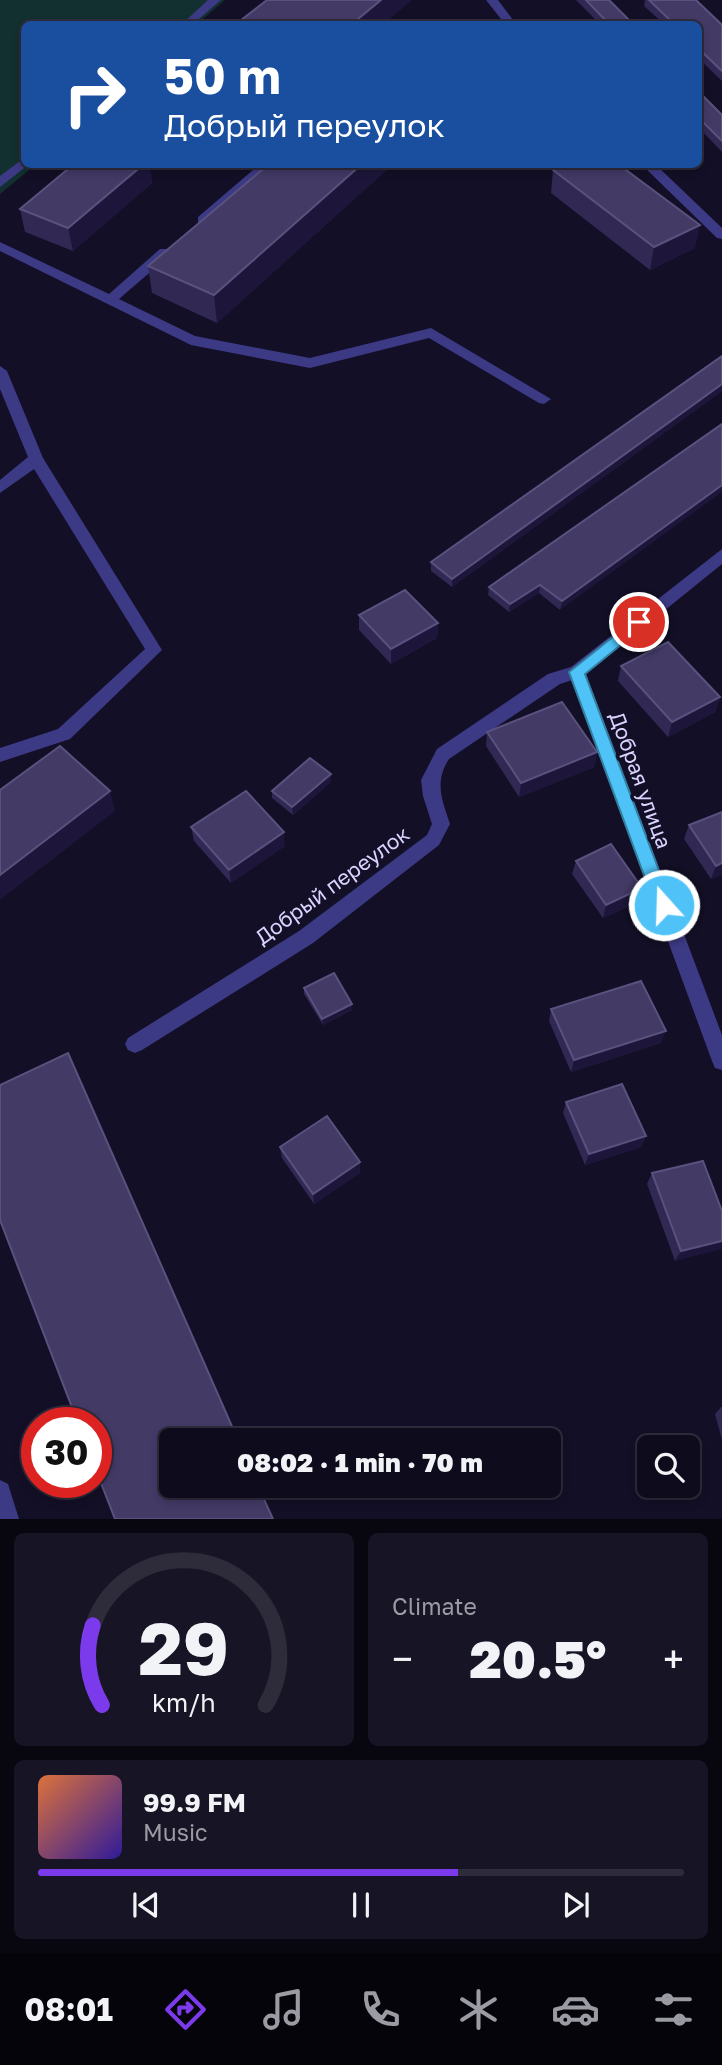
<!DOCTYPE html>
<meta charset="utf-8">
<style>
body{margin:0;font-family:"Golos Text",sans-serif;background:#171425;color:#f1f3f6;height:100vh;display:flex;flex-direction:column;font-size:26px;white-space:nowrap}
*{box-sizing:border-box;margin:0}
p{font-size:23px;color:#9b9ba3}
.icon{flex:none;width:38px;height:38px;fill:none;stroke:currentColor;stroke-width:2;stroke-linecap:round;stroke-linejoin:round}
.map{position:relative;height:1519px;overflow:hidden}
.side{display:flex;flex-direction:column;gap:14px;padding:14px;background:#08060f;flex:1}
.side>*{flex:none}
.guide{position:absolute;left:21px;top:21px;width:681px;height:147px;border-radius:10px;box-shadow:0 4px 10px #0003,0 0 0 2px #2e2b3b;background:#1a4fa0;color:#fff;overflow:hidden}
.buttons{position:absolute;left:637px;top:1435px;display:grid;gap:14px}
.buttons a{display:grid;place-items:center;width:63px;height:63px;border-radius:10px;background:#0e0b1c;box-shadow:0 4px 10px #0003,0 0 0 2px #2e2b3b;font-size:35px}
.speed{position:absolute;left:21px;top:1407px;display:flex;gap:14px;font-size:35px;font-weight:700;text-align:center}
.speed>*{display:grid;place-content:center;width:91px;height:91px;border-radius:50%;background:#0e0b1c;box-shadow:0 4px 10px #0003,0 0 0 2px #2e2b3b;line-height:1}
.speed .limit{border:10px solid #d22;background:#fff;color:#111}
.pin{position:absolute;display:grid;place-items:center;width:60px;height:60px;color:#fff;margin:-30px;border:4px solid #fff;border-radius:50%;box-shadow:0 2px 7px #0007}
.me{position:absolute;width:77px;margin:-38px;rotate:340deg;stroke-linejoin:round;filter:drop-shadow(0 0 5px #0008)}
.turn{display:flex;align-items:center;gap:24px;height:147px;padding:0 28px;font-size:32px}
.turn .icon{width:91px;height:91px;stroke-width:2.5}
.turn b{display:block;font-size:49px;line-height:60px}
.big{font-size:52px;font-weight:800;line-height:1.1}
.side .card{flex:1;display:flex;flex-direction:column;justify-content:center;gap:10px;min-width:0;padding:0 24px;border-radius:10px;background:#171425}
.side .dial{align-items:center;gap:0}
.dial svg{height:182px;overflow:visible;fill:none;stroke:#2e2b3b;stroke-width:7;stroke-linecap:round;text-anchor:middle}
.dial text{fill:#f1f3f6;stroke:none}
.song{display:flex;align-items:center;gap:21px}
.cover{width:84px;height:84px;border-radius:10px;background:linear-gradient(135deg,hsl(20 70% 55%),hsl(250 70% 35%))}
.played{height:7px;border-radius:4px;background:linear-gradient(90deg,#7c3aed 65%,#2e2b3b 65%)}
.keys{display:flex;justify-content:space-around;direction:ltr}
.heat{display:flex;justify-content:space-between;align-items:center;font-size:38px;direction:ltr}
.side .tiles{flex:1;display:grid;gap:14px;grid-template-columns:1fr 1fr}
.card:last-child{grid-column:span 2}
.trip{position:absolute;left:159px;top:1428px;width:402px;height:70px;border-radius:10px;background:#0e0b1c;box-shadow:0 4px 10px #0003,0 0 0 2px #2e2b3b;font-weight:800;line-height:70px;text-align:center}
.dock{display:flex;height:112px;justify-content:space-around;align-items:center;background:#06040b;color:#9b9ba3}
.dock .icon{width:49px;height:49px}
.dock .on{color:#7c3aed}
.dock b{font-size:32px;color:#f1f3f6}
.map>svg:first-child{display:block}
.green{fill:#12302f}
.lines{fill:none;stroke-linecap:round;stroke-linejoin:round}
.lane{fill:#3d3a85;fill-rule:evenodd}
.street{fill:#3d3a85;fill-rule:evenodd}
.wall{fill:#312854}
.shaded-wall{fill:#1d163a}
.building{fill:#433a66;stroke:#5a527e;stroke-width:2}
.route{fill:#4fc3f7;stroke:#337fa1;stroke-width:2}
.labels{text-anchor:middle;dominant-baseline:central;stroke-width:7;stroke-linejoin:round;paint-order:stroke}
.street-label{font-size:21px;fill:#d9d4ff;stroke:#130f26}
</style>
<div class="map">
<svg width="722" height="1519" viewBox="0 0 722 1519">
<rect width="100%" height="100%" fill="#130f26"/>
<path class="green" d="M0,0H225L197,24H24V164L35,165L0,194Z"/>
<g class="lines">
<path class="lane" d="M208,0H221L193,24H182Z
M486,0H498L516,24H505Z
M24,158V164L28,165L0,187V176Z
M260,164H274L208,223H198V217Z
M641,164H655L722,228V239L717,238Z
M0,242L109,294L160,249H170V255L119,299L195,336L310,358L431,328L551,399L544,404L539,403L429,338L310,368L191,345L0,251Z
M0,366L7,371L43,458L162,650L70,739L0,762V748L58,729L145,649L34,469L0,493V480L28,457L0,389Z
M0,1480L8,1484L19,1519H0Z"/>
<path class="street" d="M722,549V564L586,674L722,1035V1070L715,1068L712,1061L572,680L560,684L449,759C434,782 442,800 450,824L439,845L313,943L142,1050L135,1053L128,1050L125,1044L128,1038L299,931L427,835L432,824L423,796L421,780L437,749L548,674L571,667Z"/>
</g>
<path class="wall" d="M576,0H609L633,24H600Z
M645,0H696L722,25V81L698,58V24H664L644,6Z
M698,91L722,115V152L698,127Z
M74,164H149L152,183L73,251L25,232L20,209Z
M269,164H393L217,323L152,293L148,266Z
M553,170L695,248L650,270L551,193Z
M722,356V391L452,587L431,571V562Z
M722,424L560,610L539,593L509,612L488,595L489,587Z
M359,615L438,623L437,638L391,664L359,630Z
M621,666L720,697L715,712L668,737L618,681Z
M487,732L597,752L594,767L519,797L486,746Z
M331,782L293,815L272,798V791Z
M722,812V875L711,879L684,839L689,825Z
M191,827L285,846L231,883L194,841Z
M576,861L642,888L638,902L603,918L572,874Z
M304,988L352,1010L323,1025L304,994Z
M551,1009L661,1043L571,1072L549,1021Z
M566,1102L646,1136L641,1147L585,1165L563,1113Z
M280,1147L360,1173L314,1204L282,1158Z
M652,1173L722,1211L675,1261L647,1184Z
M721,1407H722V1440L715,1414Z"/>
<path class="shaded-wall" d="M381,0H412L384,24H352Z
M144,164H149L152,183L73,251L68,228Z
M362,164H393L217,323L214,295Z
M700,225L695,248L650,270L654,247Z
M722,384V391L452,587V579Z
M722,485V492L560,610L562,601Z
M540,585L539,593L509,612L510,604Z
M438,623L437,638L391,664V649Z
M720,697L715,712L668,737L672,722Z
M597,752L594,767L519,797L521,783Z
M331,774V782L293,815L292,807Z
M110,791L115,811L0,900V875Z
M284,832L285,846L231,883L229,870Z
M722,863V875L711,879L716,866Z
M642,888L638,902L603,918L606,905Z
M352,1004V1010L323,1025L322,1019Z
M666,1031L661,1043L571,1072L574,1060Z
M646,1136L641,1147L585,1165L589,1154Z
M360,1162V1173L314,1204L313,1194Z
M722,1241V1249L675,1261L681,1251Z"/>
<path class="building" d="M267,0H381L352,24H236Z
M586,0H609L633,24H609Z
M649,0H696L722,25V71L698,48V24H674Z
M698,91L722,115V141L698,117Z
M74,164H144L68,228L20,209Z
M269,164H362L214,295L148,266Z
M566,164H618L700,225L654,247L553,170Z
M722,356V384L452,579L431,562Z
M722,424V485L562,601L540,585L510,604L489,587Z
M405,590L438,623L391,649L359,615Z
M668,642L720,697L672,722L621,666Z
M562,702L597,752L521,783L487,732Z
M60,746L110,791L0,875V790Z
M310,758L331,774L292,807L272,791Z
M246,791L284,832L229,870L191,827Z
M722,812V863L716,866L689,825Z
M611,844L642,888L606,905L576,861Z
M334,973L352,1004L322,1019L304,988Z
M641,981L666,1031L574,1060L551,1009Z
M68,1053L238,1440H172V1486H258L273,1519H115L96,1470V1423H78L0,1220V1085Z
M622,1084L646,1136L589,1154L566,1102Z
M327,1116L360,1162L313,1194L280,1147Z
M703,1161L722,1211V1241L681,1251L652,1173Z"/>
<path class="route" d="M639,616L644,618L647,622L644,626L585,674L672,905L670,911L664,913L658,911L655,905L569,672Z"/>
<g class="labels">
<g class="street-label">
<text transform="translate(641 780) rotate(70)">Добрая улица</text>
<text transform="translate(332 885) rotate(-36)">Добрый переулок</text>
</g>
</g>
</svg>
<div class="buttons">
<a><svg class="icon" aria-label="search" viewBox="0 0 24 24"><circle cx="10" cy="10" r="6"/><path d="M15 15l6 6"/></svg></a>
</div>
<div class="speed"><div class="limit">30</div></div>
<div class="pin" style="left:639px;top:622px;background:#d93025"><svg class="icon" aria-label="arrive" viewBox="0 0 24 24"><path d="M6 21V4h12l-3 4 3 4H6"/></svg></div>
<svg class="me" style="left:664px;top:905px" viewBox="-20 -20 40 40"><circle r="17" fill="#4fc3f7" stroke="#fff" stroke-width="3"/><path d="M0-11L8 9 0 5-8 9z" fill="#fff"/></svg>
<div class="trip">08:02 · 1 min · 70 m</div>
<div class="guide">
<div class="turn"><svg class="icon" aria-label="right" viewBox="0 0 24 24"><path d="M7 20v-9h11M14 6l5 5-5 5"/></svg><div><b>50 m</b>Добрый переулок</div></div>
</div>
</div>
<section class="side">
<div class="tiles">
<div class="card dial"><svg viewBox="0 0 100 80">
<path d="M14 69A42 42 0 1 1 86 69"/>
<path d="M14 69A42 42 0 0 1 10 34" stroke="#7c3aed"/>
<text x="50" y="56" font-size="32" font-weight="700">29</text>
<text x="50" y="72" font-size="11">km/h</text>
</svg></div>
<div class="card"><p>Climate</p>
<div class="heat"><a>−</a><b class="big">20.5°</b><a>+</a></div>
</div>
<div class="card">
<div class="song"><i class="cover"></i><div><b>99.9 FM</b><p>Music</p></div></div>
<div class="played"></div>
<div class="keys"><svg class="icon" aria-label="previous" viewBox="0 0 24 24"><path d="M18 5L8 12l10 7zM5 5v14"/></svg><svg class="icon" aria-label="pause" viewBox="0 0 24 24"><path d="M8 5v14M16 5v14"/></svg><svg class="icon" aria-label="next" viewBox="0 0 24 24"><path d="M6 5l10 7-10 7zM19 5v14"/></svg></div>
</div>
</div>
</section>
<nav class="dock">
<b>08:01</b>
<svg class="icon on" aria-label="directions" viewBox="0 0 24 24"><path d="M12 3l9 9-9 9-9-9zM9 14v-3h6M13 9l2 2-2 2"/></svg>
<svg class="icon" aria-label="music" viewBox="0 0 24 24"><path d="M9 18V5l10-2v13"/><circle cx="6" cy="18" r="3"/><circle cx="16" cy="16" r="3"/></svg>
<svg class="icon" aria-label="phone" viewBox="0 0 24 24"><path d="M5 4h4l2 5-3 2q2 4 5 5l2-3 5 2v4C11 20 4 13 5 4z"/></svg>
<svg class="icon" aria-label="climate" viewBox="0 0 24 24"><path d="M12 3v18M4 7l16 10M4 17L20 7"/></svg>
<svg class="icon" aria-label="car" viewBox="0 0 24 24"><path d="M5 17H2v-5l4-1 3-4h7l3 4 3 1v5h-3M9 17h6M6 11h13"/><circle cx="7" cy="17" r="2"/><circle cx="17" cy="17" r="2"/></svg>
<svg class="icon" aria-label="filters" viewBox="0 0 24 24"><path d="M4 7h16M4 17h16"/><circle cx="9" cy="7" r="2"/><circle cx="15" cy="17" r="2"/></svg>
</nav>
